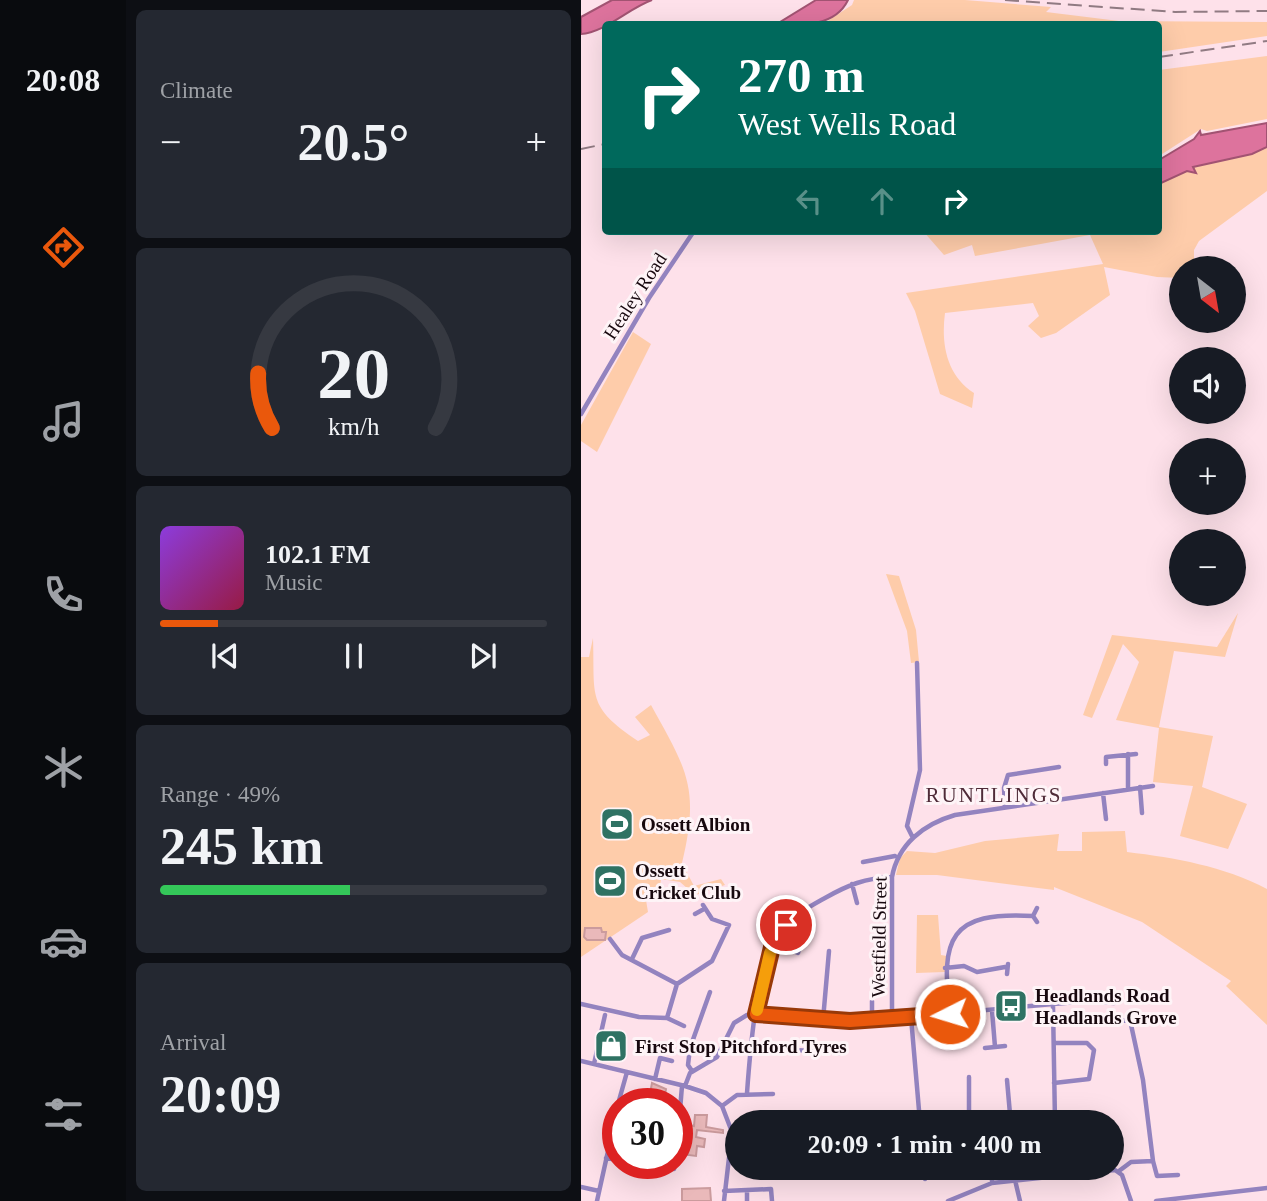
<!DOCTYPE html>
<meta charset="utf-8">
<style>
body{margin:0;font-family:Georgia,serif;background:#242831;color:#f1f3f6;height:100vh;display:flex;flex-direction:column;font-size:26px;white-space:nowrap}
*{box-sizing:border-box;margin:0}
p{font-size:23px;color:#9ea1a6}
.icon{flex:none;width:38px;height:38px;fill:none;stroke:currentColor;stroke-width:2;stroke-linecap:round;stroke-linejoin:round}
.map{position:relative;flex:1;overflow:hidden}
.drawer{display:flex;flex-direction:column;gap:10px;padding:10px;background:#0d0f14;width:455px}
.drawer>*{flex:none}
.guide{position:absolute;left:21px;top:21px;width:560px;height:214px;border-radius:7px;box-shadow:0 7px 28px #0002;background:#00695c;color:#fff;overflow:hidden}
.needle{width:46px;rotate:149deg}
.fabs{position:absolute;left:588px;top:256px;display:grid;gap:14px}
.fabs a{display:grid;place-items:center;width:77px;height:77px;border-radius:50%;background:#171b24;box-shadow:0 7px 28px #0002;font-size:35px}
.speed{position:absolute;left:21px;top:1088px;display:flex;gap:14px;font-size:35px;font-weight:700;text-align:center}
.speed>*{display:grid;place-content:center;width:91px;height:91px;border-radius:50%;background:#171b24;box-shadow:0 7px 28px #0002;line-height:1}
.speed .limit{border:10px solid #d22;background:#fff;color:#111}
.pin{position:absolute;display:grid;place-items:center;width:60px;height:60px;color:#fff;margin:-30px;border:4px solid #fff;border-radius:50%;box-shadow:0 2px 7px #0007}
.me{position:absolute;width:77px;margin:-38px;rotate:265deg;stroke-linejoin:round;filter:drop-shadow(0 0 5px #0008)}
.turn{display:flex;align-items:center;gap:24px;height:147px;padding:0 21px;font-size:32px}
.turn .icon{width:91px;height:91px;stroke-width:2.5}
.turn b{display:block;font-size:49px;line-height:60px}
.lanes{display:flex;align-items:center;height:66px;padding:0 21px;background:#0003;justify-content:center;gap:35px;direction:ltr}
.lanes .off{opacity:.35}
.big{font-size:52px;font-weight:700;line-height:1.1}
.drawer .tile{flex:1;display:flex;flex-direction:column;justify-content:center;gap:10px;min-width:0;padding:0 24px;border-radius:10px;background:#242831}
.drawer .dial{align-items:center;gap:0}
.dial svg{height:182px;overflow:visible;fill:none;stroke:#363941;stroke-width:7;stroke-linecap:round;text-anchor:middle}
.dial text{fill:#f1f3f6;stroke:none}
.song{display:flex;align-items:center;gap:21px}
.cover{width:84px;height:84px;border-radius:10px;background:linear-gradient(135deg,hsl(270 70% 55%),hsl(340 70% 35%))}
.played{height:7px;border-radius:4px;background:linear-gradient(90deg,#ea580c 15%,#363941 15%)}
.keys{display:flex;justify-content:space-around;direction:ltr}
.heat{display:flex;justify-content:space-between;align-items:center;font-size:38px;direction:ltr}
.charge{height:10px;border-radius:5px;background:linear-gradient(90deg,#34c759 49%,#363941 0)}
.trip{position:absolute;left:144px;top:1110px;width:399px;height:70px;border-radius:35px;background:#171b24;box-shadow:0 7px 28px #0002;font-weight:700;line-height:70px;text-align:center}
main{display:flex;flex:1;min-height:0}
.tab-bar{display:flex;flex-direction:column;width:126px;justify-content:space-around;align-items:center;background:#090b0e;color:#9ea1a6}
.tab-bar .icon{width:49px;height:49px}
.tab-bar .on{color:#ea580c}
.tab-bar b{font-size:32px;color:#f1f3f6}
.map>svg:first-child{display:block}
.green{fill:#feccaa}
.water{fill:#dd739d;stroke:#a25372;stroke-width:2}
.building{fill:#eab9ba;stroke:#cb9b9d;stroke-width:2}
.lines{fill:none;stroke-linecap:round;stroke-linejoin:round}
.minor{stroke:#9383bf;stroke-width:4.5}
.rail{stroke:#917b83;stroke-width:2;stroke-dasharray:14 7;stroke-linecap:butt}
.route-casing{stroke:#983908;stroke-width:18}
.route{stroke:#ea580c;stroke-width:12}
.slow{stroke:#f59e0b;stroke-width:12}
.labels{text-anchor:middle;dominant-baseline:central;stroke-width:6;stroke-linejoin:round;paint-order:stroke}
.street-label{font-size:19px;fill:#17080e;stroke:#fef4f7}
.poi-label{font-size:19px;font-weight:bold;fill:#17080e;stroke:#fef4f7;text-anchor:start}
.neighbourhood-label{font-size:21px;letter-spacing:2px;fill:#4f2b38;stroke:#fef4f7}
</style>
<main>
<nav class="tab-bar">
<b>20:08</b>
<svg class="icon on" aria-label="directions" viewBox="0 0 24 24"><path d="M12 3l9 9-9 9-9-9zM9 14v-3h6M13 9l2 2-2 2"/></svg>
<svg class="icon" aria-label="music" viewBox="0 0 24 24"><path d="M9 18V5l10-2v13"/><circle cx="6" cy="18" r="3"/><circle cx="16" cy="16" r="3"/></svg>
<svg class="icon" aria-label="phone" viewBox="0 0 24 24"><path d="M5 4h4l2 5-3 2q2 4 5 5l2-3 5 2v4C11 20 4 13 5 4z"/></svg>
<svg class="icon" aria-label="climate" viewBox="0 0 24 24"><path d="M12 3v18M4 7l16 10M4 17L20 7"/></svg>
<svg class="icon" aria-label="car" viewBox="0 0 24 24"><path d="M5 17H2v-5l4-1 3-4h7l3 4 3 1v5h-3M9 17h6M6 11h13"/><circle cx="7" cy="17" r="2"/><circle cx="17" cy="17" r="2"/></svg>
<svg class="icon" aria-label="filters" viewBox="0 0 24 24"><path d="M4 7h16M4 17h16"/><circle cx="9" cy="7" r="2"/><circle cx="15" cy="17" r="2"/></svg>
</nav>
<section class="drawer">
<div class="tile"><p>Climate</p>
<div class="heat"><a>−</a><b class="big">20.5°</b><a>+</a></div>
</div>
<div class="tile dial"><svg viewBox="0 0 100 80">
<path d="M14 69A42 42 0 1 1 86 69"/>
<path d="M14 69A42 42 0 0 1 8 45" stroke="#ea580c"/>
<text x="50" y="56" font-size="32" font-weight="700">20</text>
<text x="50" y="72" font-size="11">km/h</text>
</svg></div>
<div class="tile">
<div class="song"><i class="cover"></i><div><b>102.1 FM</b><p>Music</p></div></div>
<div class="played"></div>
<div class="keys"><svg class="icon" aria-label="previous" viewBox="0 0 24 24"><path d="M18 5L8 12l10 7zM5 5v14"/></svg><svg class="icon" aria-label="pause" viewBox="0 0 24 24"><path d="M8 5v14M16 5v14"/></svg><svg class="icon" aria-label="next" viewBox="0 0 24 24"><path d="M6 5l10 7-10 7zM19 5v14"/></svg></div>
</div>
<div class="tile"><p>Range · 49%</p><b class="big">245 km</b><div class="charge"></div></div>
<div class="tile"><p>Arrival</p><b class="big">20:09</b></div>
</section>
<div class="map">
<svg width="686" height="1201" viewBox="0 0 686 1201">
<rect width="100%" height="100%" fill="#fee1ea"/>
<path class="green" d="M273,0H384L470,7L465,12L538,21L686,22V36L578,52V24H242L271,5Z
M686,56V119L626,131L620,129L578,156V70Z
M686,147V191L618,241L613,250V268H600V278L576,277L523,267L529,295L475,333L460,338L447,326L458,316L452,303L364,313C360,343 365,375 393,393L391,408L359,394L334,311L325,293L522,264L509,235L394,256L391,245L363,255L342,231H578V184L606,171L615,173L610,169L612,167L671,154Z
M52,332L70,344L16,452L0,441V425Z
M305,574L318,576L335,630L338,662L330,663L326,631Z
M657,613L644,657L593,651L578,727L632,736L621,787L666,804L647,849L599,836L612,786L572,782L578,728L535,720L558,662L542,644L511,718L502,715L531,635L636,647Z
M12,638C14,697 5,706 57,741L69,735L54,717L70,705C106,770 119,788 101,863L113,886L140,879L144,885L114,895L99,882L80,879L77,901L65,900L67,912L0,957V657H8Z
M544,831L546,852C595,858 642,866 686,889V1025L645,986L650,981L561,922L473,887V890L356,875H315L319,858L326,851L354,853L404,841L478,834L476,851H501V832Z
M336,915H357L360,955L366,956L364,972L335,973Z"/>
<path class="water" d="M31,0H71C48,8 23,33 0,34V17Z
M235,0H267C254,27 221,25 196,24Z
M686,123V147L671,154L612,167L615,173L606,171L578,184V160L613,139L619,131L620,135Z"/>
<path class="building" d="M4,928H20L21,932H25L24,940H6L3,937Z
M71,1083L85,1089L83,1101L74,1099L73,1104H67Z
M114,1115H126L125,1127L142,1130V1133L116,1130L115,1137L124,1139L123,1147L116,1146L115,1156L107,1155L108,1144H103L106,1125L113,1126Z
M129,1188L130,1201H101V1189Z"/>
<g class="lines">
<path class="minor" d="M0,414L68,298L113,231
M547,754V788
M525,764V757L555,754
M559,787L561,813
M522,793L525,819
M424,807L423,788L427,775L478,767
M332,838L326,826L339,770L336,663
M282,862L314,856
M271,884L276,903
M456,908L452,916L456,922
M114,914L123,909
M180,921L192,943L217,953L223,929
M29,939L41,955L96,984
M51,959L61,938L88,930
M364,968L383,966L396,972L424,967
M426,974L427,964
M291,1001V1020
M0,1004L58,1017L86,1018L103,1026
M472,1006L474,1122
M411,1010L414,1047
M369,1014C359,938 369,911 452,916
M330,1017L339,1122
M86,1018L96,984L131,961L148,925L131,919L122,905
M311,1019V877C317,844 343,824 374,815L572,786
M242,1020L248,951
M541,1021L556,1018
M169,1047L259,1053
M404,1048L424,1046
M0,1061L104,1086L125,1093L141,1106L151,1132L143,1201
M13,1064L24,1015
M111,1071L107,1065L109,1048L129,992
M388,1077V1112L393,1118L408,1122
M74,1079L79,1058L91,1061
M473,1083L508,1079L513,1050L506,1043H475
M104,1086L109,1073L136,1057L153,1023L166,1015L291,1020L507,1001L533,1003
M166,1093C169,1052 175,968 197,934C207,918 228,907 244,898C267,885 284,878 311,877
M37,1104L46,1072
M141,1106L156,1095L192,1094
M410,1122L429,1114L426,1080
M96,1146L101,1086
M25,1158L37,1160
M572,1161L576,1176L597,1175
M59,1164L93,1169L94,1164
M205,1167V1170
M343,1167L344,1179
M411,1167V1183
M538,1171L550,1162L572,1161L562,1080L549,1020
M378,1173L390,1171V1167
M434,1180L439,1201
M0,1187L18,1191
M166,1190V1201
M143,1191L190,1189L191,1201
M16,1201L37,1106
M367,1201L411,1183L534,1170L541,1175L550,1201
M575,1201L686,1188"/>
<path class="rail" d="M424,0L594,12L686,11
M578,57L686,41
M0,149L24,144"/>
</g>
<g class="lines">
<defs>
<path id="route" d="M205,925L192,943L175,1014L269,1021L369,1014"/>
</defs>
<use href="#route" class="route-casing"/>
<use href="#route" class="route"/>
<path class="slow" d="M176,1010L189,953"/>
</g>
<defs>
<symbol id="stadium-square" viewBox="-11 -11 22 22"><rect x="-9" y="-9" width="18" height="18" rx="4" fill="#2f7263" stroke="#fef4f7"/><path d="M0-5a6.5 5 0 1 0 0 10a6.5 5 0 1 0 0-10ZM-3.5-1.8h7v3.6h-7Z" fill="#fff"/></symbol>
<symbol id="bus-square" viewBox="-11 -11 22 22"><rect x="-9" y="-9" width="18" height="18" rx="4" fill="#2f7263" stroke="#fef4f7"/><path d="M-5-6H5V4H4V6H2V4H-2V6H-4V4H-5ZM-3.5-4V0h7V-4ZM-3.5 1.2v1.5H-2V1.2ZM2 1.2v1.5H3.5V1.2Z" fill="#fff"/></symbol>
<symbol id="shop-square" viewBox="-11 -11 22 22"><rect x="-9" y="-9" width="18" height="18" rx="4" fill="#2f7263" stroke="#fef4f7"/><path d="M-5-2.5h2.3a2.7 3.5 0 0 1 5.4 0H5L5.5 6h-11ZM-1.5-2.5h3a1.5 2.3 0 0 0-3 0Z" fill="#fff"/></symbol>
</defs>
<g fill-rule="evenodd">
<use href="#stadium-square" x="17" y="805" width="38" height="38"/>
<use href="#stadium-square" x="10" y="862" width="38" height="38"/>
<use href="#bus-square" x="411" y="987" width="38" height="38"/>
<use href="#shop-square" x="11" y="1027" width="38" height="38"/>
</g>
<g class="labels">
<g class="street-label">
<text transform="translate(54 296) rotate(-57)">Healey Road</text>
<text transform="translate(298 937) rotate(-89)">Westfield Street</text>
</g>
<g class="poi-label">
<text x="60" y="824">Ossett Albion</text>
<text x="54" y="870">Ossett<tspan x="54" dy="22">Cricket Club</tspan></text>
<text x="454" y="995">Headlands Road<tspan x="454" dy="22">Headlands Grove</tspan></text>
<text x="54" y="1046">First Stop Pitchford Tyres</text>
</g>
<g class="neighbourhood-label">
<text x="413" y="795">RUNTLINGS</text>
</g>
</g>
</svg>
<div class="fabs">
<a><svg class="needle" viewBox="-14 -14 28 28"><path d="M0-13l5 13h-10z" fill="#e53935"/><path d="M0 13l5-13h-10z" fill="#9ea1a6"/></svg></a>
<a><svg class="icon" aria-label="sound" viewBox="0 0 24 24"><path d="M4 9h4l5-4v14l-5-4H4zM17 9q2 3 0 6"/></svg></a>
<a>+</a>
<a>−</a>
</div>
<div class="speed"><div class="limit">30</div></div>
<div class="pin" style="left:205px;top:925px;background:#d93025"><svg class="icon" aria-label="arrive" viewBox="0 0 24 24"><path d="M6 21V4h12l-3 4 3 4H6"/></svg></div>
<svg class="me" style="left:369px;top:1014px" viewBox="-20 -20 40 40"><circle r="17" fill="#ea580c" stroke="#fff" stroke-width="3"/><path d="M0-11L8 9 0 5-8 9z" fill="#fff"/></svg>
<div class="trip">20:09 · 1 min · 400 m</div>
<div class="guide">
<div class="turn"><svg class="icon" aria-label="right" viewBox="0 0 24 24"><path d="M7 20v-9h11M14 6l5 5-5 5"/></svg><div><b>270 m</b>West Wells Road</div></div>
<div class="lanes"><svg class="icon off" aria-label="left" viewBox="0 0 24 24"><path d="M17 20v-9H6M10 6l-5 5 5 5"/></svg><svg class="icon off" aria-label="ahead" viewBox="0 0 24 24"><path d="M12 20V5M6 11l6-6 6 6"/></svg><svg class="icon" aria-label="right" viewBox="0 0 24 24"><path d="M7 20v-9h11M14 6l5 5-5 5"/></svg></div>
</div>
</div>
</main>
